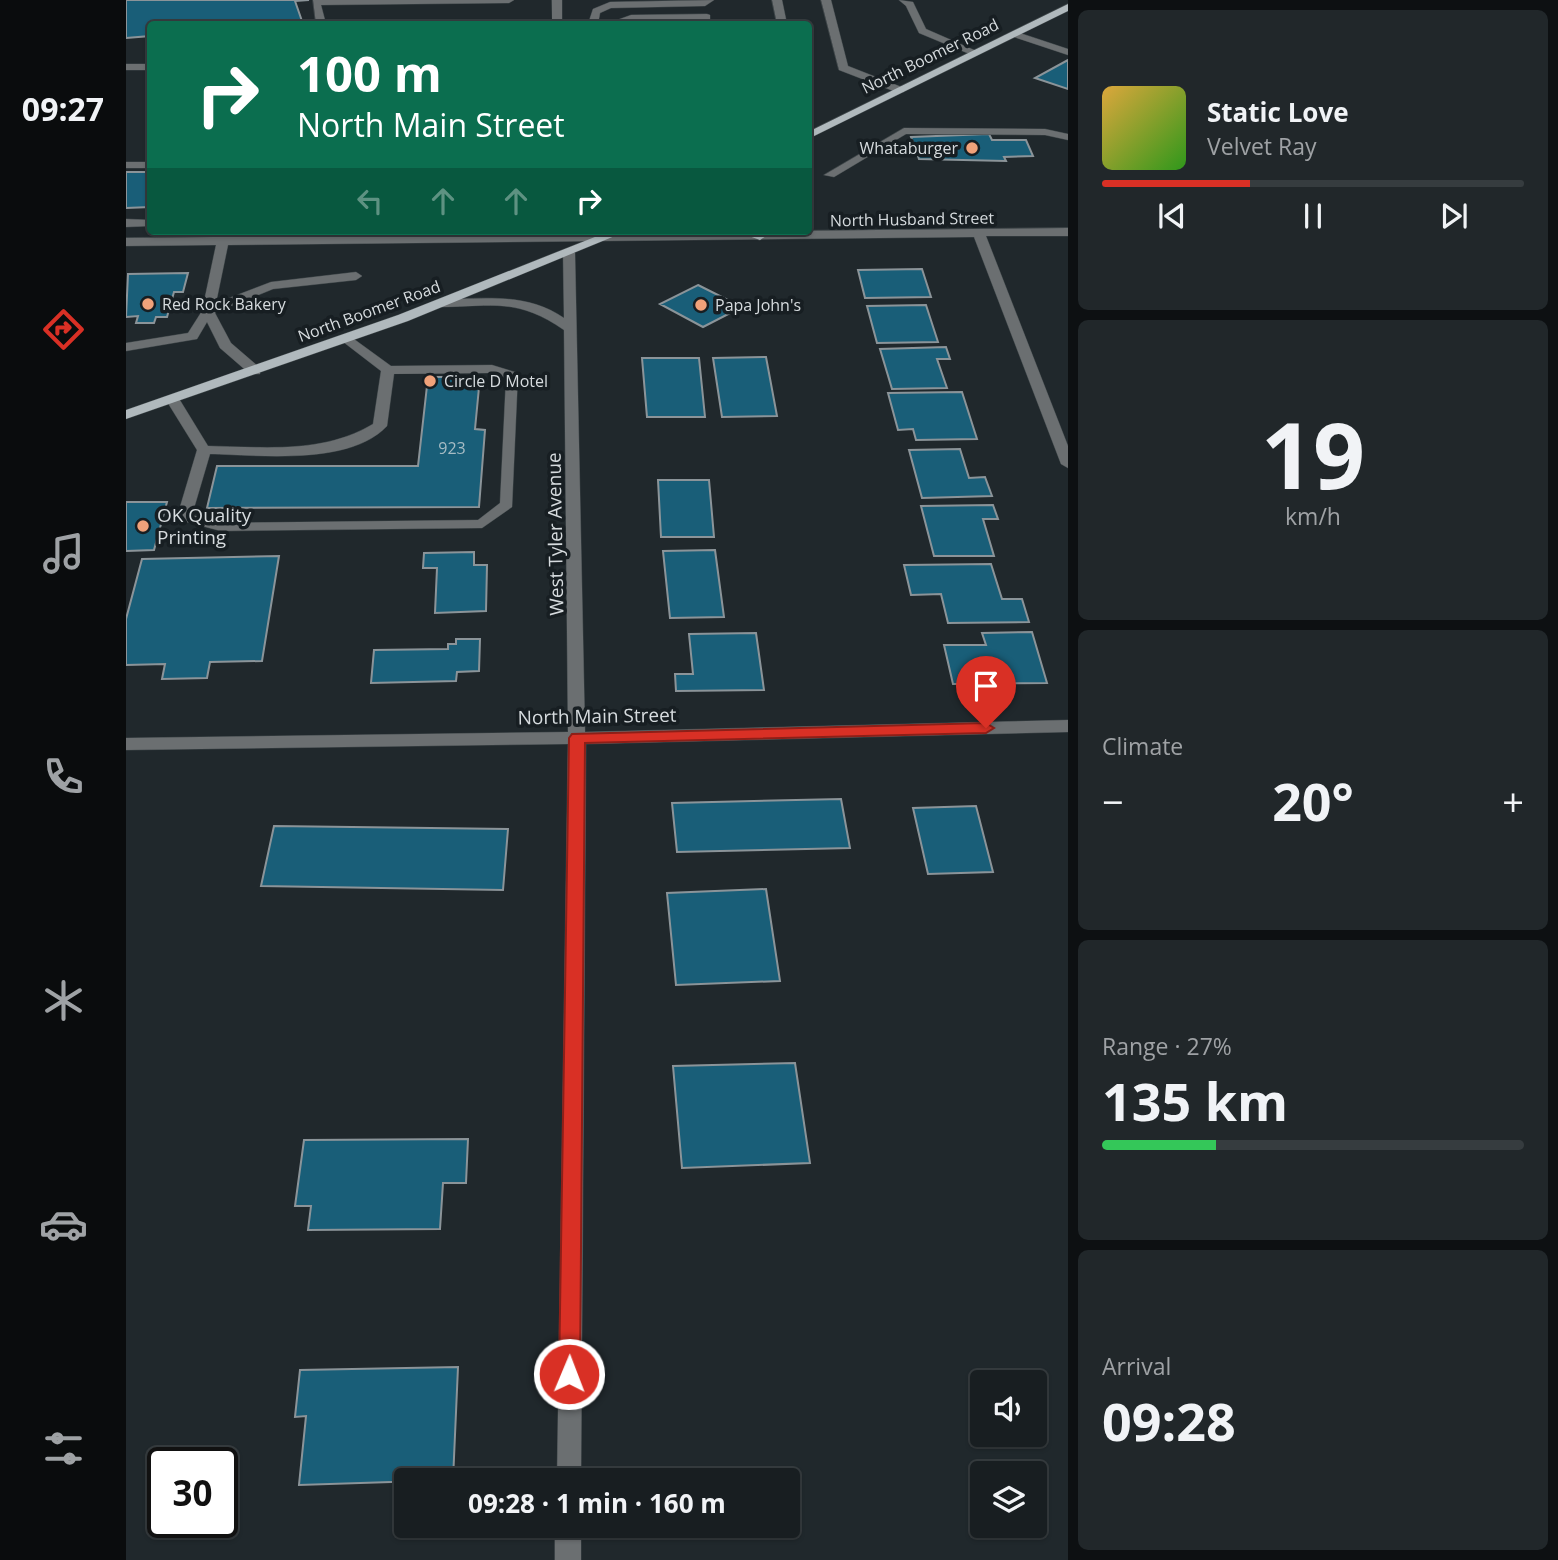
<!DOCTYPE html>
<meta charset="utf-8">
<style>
body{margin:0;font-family:"Open Sans",sans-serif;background:#21272a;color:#f1f3f6;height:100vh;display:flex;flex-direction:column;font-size:26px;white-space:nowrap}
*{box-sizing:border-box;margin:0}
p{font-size:23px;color:#9fa2a5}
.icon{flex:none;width:38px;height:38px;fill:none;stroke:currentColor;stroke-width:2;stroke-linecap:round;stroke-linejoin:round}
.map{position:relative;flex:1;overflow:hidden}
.side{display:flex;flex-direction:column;gap:10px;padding:10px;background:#0d1012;width:490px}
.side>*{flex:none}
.banner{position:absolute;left:21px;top:21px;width:665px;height:214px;border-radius:7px;box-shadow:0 2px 5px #0004,0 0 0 2px #363c3f;background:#0b6e4f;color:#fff;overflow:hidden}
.fabs{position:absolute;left:844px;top:1370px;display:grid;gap:14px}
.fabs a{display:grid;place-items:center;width:77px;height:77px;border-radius:7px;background:#181e21;box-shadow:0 2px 5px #0004,0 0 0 2px #363c3f;font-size:35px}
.speed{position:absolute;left:21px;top:1447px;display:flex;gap:14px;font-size:35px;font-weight:700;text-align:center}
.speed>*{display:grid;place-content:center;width:91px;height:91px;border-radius:50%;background:#181e21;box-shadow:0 2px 5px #0004,0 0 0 2px #363c3f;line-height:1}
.speed .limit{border:4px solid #111;border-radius:10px;background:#fff;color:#111}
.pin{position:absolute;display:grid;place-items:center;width:60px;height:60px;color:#fff;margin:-72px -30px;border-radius:50% 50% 50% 0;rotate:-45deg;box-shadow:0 0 7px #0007}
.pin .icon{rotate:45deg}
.me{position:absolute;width:77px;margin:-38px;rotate:1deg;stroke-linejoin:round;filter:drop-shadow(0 0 5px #0008)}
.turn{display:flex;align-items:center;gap:24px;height:147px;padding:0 35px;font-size:32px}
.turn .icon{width:91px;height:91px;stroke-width:2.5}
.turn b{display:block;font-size:49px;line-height:60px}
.lanes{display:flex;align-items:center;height:66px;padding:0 35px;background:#0003;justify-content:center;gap:35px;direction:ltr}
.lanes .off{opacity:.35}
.big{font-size:52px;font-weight:700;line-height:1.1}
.side .tile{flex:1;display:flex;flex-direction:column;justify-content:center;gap:10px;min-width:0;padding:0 24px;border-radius:10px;background:#21272a}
.side .dial{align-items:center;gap:0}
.dial b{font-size:91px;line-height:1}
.song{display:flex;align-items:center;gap:21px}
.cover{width:84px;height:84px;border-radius:10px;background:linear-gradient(135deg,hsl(40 70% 55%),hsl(110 70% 35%))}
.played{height:7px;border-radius:4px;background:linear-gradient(90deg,#d93025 35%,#363c3f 35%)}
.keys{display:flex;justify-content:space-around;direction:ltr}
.heat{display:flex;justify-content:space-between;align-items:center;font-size:38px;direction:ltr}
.charge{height:10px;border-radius:5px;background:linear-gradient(90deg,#34c759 27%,#363c3f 0)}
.trip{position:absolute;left:268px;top:1468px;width:406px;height:70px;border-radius:7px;background:#181e21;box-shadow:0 2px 5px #0004,0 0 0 2px #363c3f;font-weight:700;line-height:70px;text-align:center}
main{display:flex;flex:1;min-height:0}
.menu{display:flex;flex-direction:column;width:126px;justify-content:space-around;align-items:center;background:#0a0c0d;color:#9fa2a5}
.menu .icon{width:49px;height:49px}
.menu .active{color:#d93025}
.menu b{font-size:32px;color:#f1f3f6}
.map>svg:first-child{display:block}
.building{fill:#195e78;stroke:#8b9499;stroke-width:2}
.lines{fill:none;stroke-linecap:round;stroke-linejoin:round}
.minor-casing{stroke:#3d4548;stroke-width:1}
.major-casing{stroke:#3d4548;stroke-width:1}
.minor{fill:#6b6f71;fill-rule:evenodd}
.major{fill:#b0b9bd;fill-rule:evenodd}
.route{fill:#d93025;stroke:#8d1f18;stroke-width:2}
.poi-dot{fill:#f0a27a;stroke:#171e22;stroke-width:2.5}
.labels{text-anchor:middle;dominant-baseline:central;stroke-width:7;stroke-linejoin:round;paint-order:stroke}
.far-street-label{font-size:16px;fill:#d6dbde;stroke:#171e22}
.far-poi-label{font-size:16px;fill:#d6dbde;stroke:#171e22;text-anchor:start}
.number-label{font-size:16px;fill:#a7bcc4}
.poi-label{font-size:19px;fill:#d6dbde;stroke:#171e22;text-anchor:start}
.street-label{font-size:19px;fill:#d6dbde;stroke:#171e22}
</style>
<main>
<nav class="menu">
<b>09:27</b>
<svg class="icon active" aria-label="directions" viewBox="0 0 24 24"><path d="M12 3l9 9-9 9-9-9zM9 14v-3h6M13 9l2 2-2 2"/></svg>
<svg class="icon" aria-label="music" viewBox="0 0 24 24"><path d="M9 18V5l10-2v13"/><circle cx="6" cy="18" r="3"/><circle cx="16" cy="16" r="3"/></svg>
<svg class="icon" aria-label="phone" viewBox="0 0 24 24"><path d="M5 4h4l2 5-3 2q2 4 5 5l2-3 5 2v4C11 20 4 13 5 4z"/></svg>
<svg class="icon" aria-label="climate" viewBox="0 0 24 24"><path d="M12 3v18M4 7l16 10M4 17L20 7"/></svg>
<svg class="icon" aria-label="car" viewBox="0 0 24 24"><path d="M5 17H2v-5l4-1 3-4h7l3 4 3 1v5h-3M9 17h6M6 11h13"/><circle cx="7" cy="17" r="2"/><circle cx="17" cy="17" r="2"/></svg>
<svg class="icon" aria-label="filters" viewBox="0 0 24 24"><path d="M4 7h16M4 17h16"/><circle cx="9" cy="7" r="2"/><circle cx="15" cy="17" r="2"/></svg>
</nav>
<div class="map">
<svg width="942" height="1560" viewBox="0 0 942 1560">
<rect width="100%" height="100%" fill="#20282c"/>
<path class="building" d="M0,0H183L169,1L177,24H24V36L0,38Z
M942,60V89L909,78Z
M863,134L866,140H900L907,156L878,157L880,161L793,159L785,137Z
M0,172H24V207L0,208Z
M796,269L805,297L739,298L732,270Z
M62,273L57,292H48L41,317H30L28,323H10L12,316L0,317L2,274Z
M572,285L616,307L577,327L534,304Z
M800,305L812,342L751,343L741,306Z
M820,347L824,359H811L821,388L766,389L754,349Z
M640,357L651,416L596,417L587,358Z
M516,358H573L579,417H521Z
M302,377H354L349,429L359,430L353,507L81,508L91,466H292Z
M836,392L851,439L790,440L787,429L772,430L762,393Z
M834,449L843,478L859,477L866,496L796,498L783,450Z
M532,480H583L588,537H535Z
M0,502H41L28,550L0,551Z
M867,505L872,519H857L868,556H808L795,506Z
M589,550L598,617L544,618L537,551Z
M348,552V565H361L360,611L309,613L311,568H297L298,553Z
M153,556L136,661L84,662L81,678L36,679L39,664L0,665V619L16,559Z
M865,564L876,599H896L903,622L822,623L815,594L785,595L778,565Z
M906,632L921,683L827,684L818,645H860L856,633Z
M630,633L638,690L550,691L549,674H567L563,634Z
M330,639H354L353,671L331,672L330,681L245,683L248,650L322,649V644H330Z
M715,799L724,848L551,852L546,803Z
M850,806L867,872L802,874L787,808Z
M148,826L382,829L377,890L135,886Z
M640,889L654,981L550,985L541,893Z
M669,1063L684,1163L556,1168L547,1066Z
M342,1139L340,1183H317L314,1229L182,1230L185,1206H169L178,1140Z
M332,1367L327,1480L173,1485L180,1416L169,1417L174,1370Z"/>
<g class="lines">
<defs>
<path id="minor" d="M187,0H388L383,3L195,5L200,24H190Z
M426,0H436V24H285L290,21L426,20Z
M588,0L579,6L485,8L474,13L472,24H462L467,9L484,2Z
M646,0H656L661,24H651Z
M695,0H705L722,66L778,88V92H770L713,70Z
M773,0L787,2L800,29L855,53L846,55L793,33L780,6Z
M581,14L584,15V19L480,24L505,15Z
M888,31L942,49V55L885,36L883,34Z
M0,64H24V70H0Z
M778,128L919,129L942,134V140L919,135L780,134L708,177L698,175Z
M0,162H24V168H0Z
M0,219L24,220V226L0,227Z
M942,228V236H860L942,446V468L935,464L848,237L102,245L90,303L145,282L230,272L236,276L230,280L147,289L89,313L105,343L134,368V374H124L94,348L81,322L71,339L0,351V343L62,333L76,311L90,245L0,246V238Z
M443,249L449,253L459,732L942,720V732L460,744L455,1480H431L442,744L0,750V738L442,732L438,330C392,298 367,306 315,307L309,303L315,299C359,299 400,292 438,318L437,253Z
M221,334L265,366L366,365L392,373L386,507L356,528L95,531L53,520L51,517L71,450L40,400L42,397H52L82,446C139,447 197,454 247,424L255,371L216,341L215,338ZM365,373L380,378L374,503L352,520L95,523L66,515L84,454C133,455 224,466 261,426L268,374Z
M429,1526H455V1560H429Z"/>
<path id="major" d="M942,4V11L682,139V132Z
M484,231H501L282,321L0,419V410L272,315Z
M609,231H629L640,236L634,240Z"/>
</defs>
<use href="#minor" class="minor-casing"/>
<use href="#major" class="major-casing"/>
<use href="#minor" class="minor"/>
<use href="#major" class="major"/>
</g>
<path class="route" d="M860,723L868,728L860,733L459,743L454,1374L451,1381L443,1384L436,1381L433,1374L443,738L446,734Z"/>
<g class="poi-dot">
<circle cx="846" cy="148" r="7"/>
<circle cx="22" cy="304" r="7"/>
<circle cx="575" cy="305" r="7"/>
<circle cx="304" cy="381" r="7"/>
<circle cx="17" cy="526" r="7"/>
</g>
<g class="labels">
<g class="far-street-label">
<text transform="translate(804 56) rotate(-26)">North Boomer Road</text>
<text transform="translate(786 219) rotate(-1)">North Husband Street</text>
<text transform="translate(243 311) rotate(-20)">North Boomer Road</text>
</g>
<g class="far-poi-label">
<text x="832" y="148" text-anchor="end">Whataburger</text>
<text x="36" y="304">Red Rock Bakery</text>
<text x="589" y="305">Papa John's</text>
<text x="318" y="381">Circle D Motel</text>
</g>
<g class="number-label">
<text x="326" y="448">923</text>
</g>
<g class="poi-label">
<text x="31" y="515">OK Quality<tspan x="31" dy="22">Printing</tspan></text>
</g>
<g class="street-label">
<text transform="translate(429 534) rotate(-91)">West Tyler Avenue</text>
<text transform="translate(471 716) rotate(-1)">North Main Street</text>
</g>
</g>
</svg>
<div class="fabs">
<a><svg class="icon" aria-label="sound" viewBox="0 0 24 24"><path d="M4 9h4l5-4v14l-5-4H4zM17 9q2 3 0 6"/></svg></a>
<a><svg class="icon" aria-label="layers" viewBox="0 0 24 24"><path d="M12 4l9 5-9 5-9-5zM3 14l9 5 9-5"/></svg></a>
</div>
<div class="speed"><div class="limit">30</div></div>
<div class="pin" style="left:860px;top:728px;background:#d93025"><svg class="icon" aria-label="arrive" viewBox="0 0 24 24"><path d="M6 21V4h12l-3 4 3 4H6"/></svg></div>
<svg class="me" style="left:443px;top:1374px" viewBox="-20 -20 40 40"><circle r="17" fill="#d93025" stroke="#fff" stroke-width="3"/><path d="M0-11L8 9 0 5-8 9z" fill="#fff"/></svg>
<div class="trip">09:28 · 1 min · 160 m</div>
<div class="banner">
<div class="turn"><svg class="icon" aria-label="right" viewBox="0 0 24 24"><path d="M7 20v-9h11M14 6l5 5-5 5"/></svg><div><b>100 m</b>North Main Street</div></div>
<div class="lanes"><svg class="icon off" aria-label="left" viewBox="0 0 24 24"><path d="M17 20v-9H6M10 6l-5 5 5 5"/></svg><svg class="icon off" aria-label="ahead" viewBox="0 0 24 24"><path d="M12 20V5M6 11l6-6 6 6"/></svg><svg class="icon off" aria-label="ahead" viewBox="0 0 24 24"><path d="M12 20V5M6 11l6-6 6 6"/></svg><svg class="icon" aria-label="right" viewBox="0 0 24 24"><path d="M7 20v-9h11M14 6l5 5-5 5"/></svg></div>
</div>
</div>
<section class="side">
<div class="tile">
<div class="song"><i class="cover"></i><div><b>Static Love</b><p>Velvet Ray</p></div></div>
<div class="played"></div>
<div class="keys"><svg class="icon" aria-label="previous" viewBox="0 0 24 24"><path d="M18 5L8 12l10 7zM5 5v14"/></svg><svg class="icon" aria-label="pause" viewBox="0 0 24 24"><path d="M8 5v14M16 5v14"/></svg><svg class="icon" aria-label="next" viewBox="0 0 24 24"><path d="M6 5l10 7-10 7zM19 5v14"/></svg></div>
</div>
<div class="tile dial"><b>19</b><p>km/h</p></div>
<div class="tile"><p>Climate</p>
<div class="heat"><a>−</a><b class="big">20°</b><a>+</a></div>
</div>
<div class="tile"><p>Range · 27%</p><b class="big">135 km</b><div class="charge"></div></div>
<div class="tile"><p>Arrival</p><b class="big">09:28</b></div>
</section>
</main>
